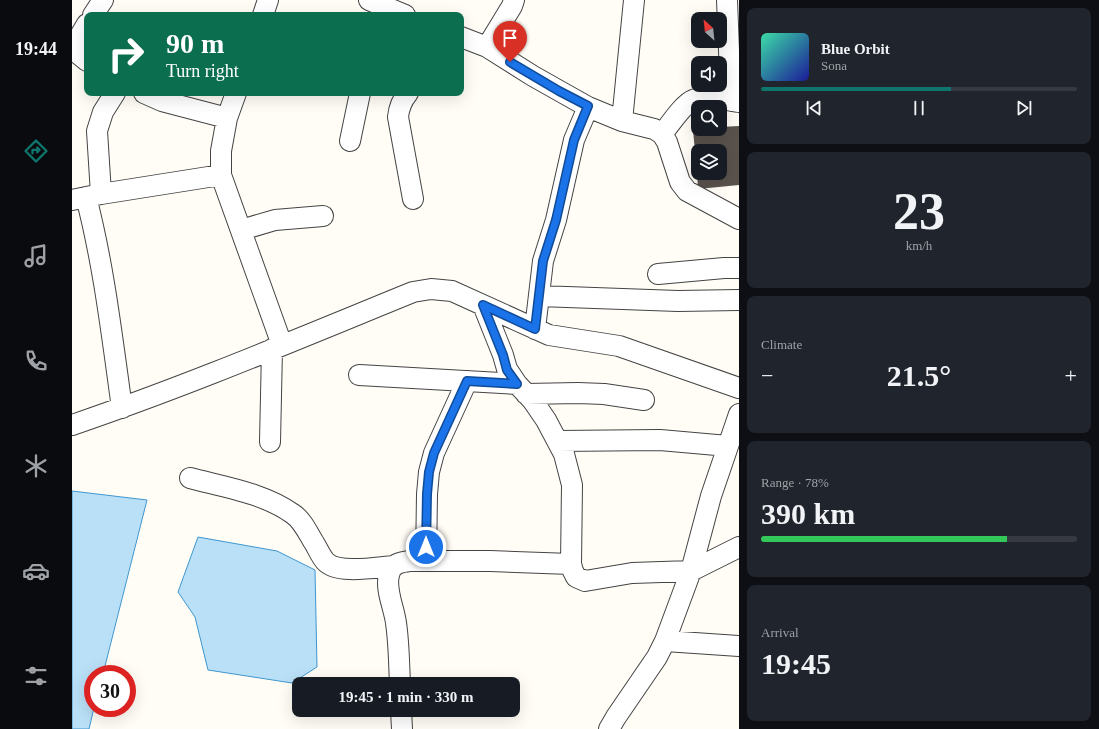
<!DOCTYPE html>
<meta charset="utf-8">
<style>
body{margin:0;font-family:Georgia,serif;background:#20242c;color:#f1f3f6;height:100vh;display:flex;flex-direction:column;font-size:15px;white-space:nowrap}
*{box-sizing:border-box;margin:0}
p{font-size:13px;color:#9ea1a6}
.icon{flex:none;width:22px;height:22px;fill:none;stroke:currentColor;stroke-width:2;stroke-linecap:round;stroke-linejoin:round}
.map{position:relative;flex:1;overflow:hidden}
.sheet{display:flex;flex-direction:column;gap:8px;padding:8px;background:#0d0f14;width:360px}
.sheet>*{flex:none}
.hud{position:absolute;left:12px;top:12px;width:380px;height:84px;border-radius:8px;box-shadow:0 4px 16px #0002;background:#0b6e4f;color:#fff;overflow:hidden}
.needle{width:26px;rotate:333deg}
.controls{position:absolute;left:619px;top:12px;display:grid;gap:8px}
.controls a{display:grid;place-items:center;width:36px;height:36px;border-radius:8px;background:#171b24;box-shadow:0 4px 16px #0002;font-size:20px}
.speed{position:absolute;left:12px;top:665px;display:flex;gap:8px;font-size:20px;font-weight:700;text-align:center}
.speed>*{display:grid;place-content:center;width:52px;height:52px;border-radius:50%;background:#171b24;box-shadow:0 4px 16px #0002;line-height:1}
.speed .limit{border:6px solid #d22;background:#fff;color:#111}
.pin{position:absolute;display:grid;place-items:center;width:34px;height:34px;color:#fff;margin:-41px -17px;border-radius:50% 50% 50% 0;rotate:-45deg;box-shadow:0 0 4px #0007}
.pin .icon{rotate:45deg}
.me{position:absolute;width:44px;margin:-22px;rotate:0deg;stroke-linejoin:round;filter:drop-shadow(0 0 3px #0008)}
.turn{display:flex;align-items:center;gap:14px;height:84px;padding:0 16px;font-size:18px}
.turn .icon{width:52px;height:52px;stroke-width:2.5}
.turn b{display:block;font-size:28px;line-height:34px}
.big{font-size:30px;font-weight:800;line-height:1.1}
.sheet .card{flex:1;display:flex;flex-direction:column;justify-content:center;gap:6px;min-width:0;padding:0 14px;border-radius:8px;background:#20242c}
.sheet .dial{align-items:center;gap:0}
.dial b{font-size:52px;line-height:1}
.song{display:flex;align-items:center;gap:12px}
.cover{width:48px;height:48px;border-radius:6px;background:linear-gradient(135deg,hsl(160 70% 55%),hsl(240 70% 35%))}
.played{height:4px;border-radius:2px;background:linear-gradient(90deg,#0f766e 60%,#363941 60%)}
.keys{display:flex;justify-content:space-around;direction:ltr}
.heat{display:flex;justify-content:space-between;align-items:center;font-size:22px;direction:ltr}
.charge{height:6px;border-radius:3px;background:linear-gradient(90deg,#34c759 78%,#363941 0)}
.trip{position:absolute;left:220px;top:677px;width:228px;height:40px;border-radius:8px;background:#171b24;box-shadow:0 4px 16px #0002;font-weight:800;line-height:40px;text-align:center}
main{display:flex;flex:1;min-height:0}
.tabs{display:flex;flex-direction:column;width:72px;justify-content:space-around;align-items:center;background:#090b0e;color:#9ea1a6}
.tabs .icon{width:28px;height:28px}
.tabs .active{color:#0f766e}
.tabs b{font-size:18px;color:#f1f3f6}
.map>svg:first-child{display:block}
.water{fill:#b9e0f7;stroke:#3f96cf}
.building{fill:#5a524d}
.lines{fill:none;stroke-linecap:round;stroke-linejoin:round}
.minor-casing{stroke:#444;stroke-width:22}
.minor{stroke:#fff;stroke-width:20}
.route-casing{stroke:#114b97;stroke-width:10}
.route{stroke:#1a73e8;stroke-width:7}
</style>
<main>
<nav class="tabs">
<b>19:44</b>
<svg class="icon active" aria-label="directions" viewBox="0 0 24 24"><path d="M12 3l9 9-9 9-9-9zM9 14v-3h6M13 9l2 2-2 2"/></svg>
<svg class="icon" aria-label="music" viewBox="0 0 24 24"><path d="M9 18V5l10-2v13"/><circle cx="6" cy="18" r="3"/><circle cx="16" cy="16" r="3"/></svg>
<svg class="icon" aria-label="phone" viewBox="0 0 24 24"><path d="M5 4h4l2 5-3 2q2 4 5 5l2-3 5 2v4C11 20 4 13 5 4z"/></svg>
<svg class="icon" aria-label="climate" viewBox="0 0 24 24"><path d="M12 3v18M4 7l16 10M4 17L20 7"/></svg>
<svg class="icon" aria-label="car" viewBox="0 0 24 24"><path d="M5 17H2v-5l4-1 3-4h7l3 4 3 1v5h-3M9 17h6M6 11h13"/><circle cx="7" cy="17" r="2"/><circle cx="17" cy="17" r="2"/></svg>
<svg class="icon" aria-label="filters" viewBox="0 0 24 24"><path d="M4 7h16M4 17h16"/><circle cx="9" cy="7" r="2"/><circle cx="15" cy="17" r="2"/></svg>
</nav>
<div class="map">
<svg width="667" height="729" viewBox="0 0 667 729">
<rect width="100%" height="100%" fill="#fffdf5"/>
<path class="water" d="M0,491L75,500L31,674H21V708H22L17,729H0Z
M126,537L205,551L243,570L245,667L220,683L136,670L123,617L106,592Z"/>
<path class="building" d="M667,126V185L626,189L625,173H648V151H626V173H625L621,130L648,129V127Z"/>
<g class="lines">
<defs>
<path id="minor" d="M297,0L333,15
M655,0L659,101
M21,15L31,0
M191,15L196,0
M15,24L3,44L4,52L15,61
M389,37L415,47L461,76L516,107L550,121L582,129L590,134L595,142L608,182L615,191L667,219
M415,47L440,6L442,0
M72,93L90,101L155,118
M164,93L155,118L149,151V175L210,345
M336,93C330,100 327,107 326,117L341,199
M550,121L562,0
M590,134C597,126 611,104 621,100C633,95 654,100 667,102
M278,141L288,93
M29,194L25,131L31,112L43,93
M14,197C32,266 40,337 50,408
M0,200L29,194L149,175
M169,230L203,220L251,216
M586,274L652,268H667
M467,296L606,301L667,300
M411,305L431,355L435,369L445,384L461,401L474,420L492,454L500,485L499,564L501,571L504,577L513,581L560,573L619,571L667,547
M463,329L471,261L484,220L502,140L516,107
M287,375L445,384
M454,394L506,393L532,394L572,400
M0,425C115,386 228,338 341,292L359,289L380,291L477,335L547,346L667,388
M485,441L588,440L656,446
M198,442L200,349
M118,478C152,487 192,493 221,514C230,520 235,531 241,541C245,547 248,555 253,561C265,575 305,567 321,566
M354,561L355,494L357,472L362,453L395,381
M593,641L667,646
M328,684C327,664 327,643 324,623C322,607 313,590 317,575C319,564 328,562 338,561H418L499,564
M329,710L330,729
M537,729L544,717L585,657L593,641L619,571L639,496L667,414"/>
</defs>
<use href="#minor" class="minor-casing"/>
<use href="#minor" class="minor"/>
</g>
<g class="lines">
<defs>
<path id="route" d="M354,547L355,494L357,472L362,453L395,381L445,384L435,370L431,355L411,305L463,329L471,261L484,220L502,140L516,106L487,91L438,62"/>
</defs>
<use href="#route" class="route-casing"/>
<use href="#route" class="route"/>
</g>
</svg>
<div class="controls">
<a><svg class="needle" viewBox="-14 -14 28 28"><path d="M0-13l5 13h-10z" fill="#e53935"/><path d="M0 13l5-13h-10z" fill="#9ea1a6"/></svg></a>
<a><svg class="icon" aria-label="sound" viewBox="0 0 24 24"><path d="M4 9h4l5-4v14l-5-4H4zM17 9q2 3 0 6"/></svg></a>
<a><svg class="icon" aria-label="search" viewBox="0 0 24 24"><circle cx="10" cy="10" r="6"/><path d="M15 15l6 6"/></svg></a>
<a><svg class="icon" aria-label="layers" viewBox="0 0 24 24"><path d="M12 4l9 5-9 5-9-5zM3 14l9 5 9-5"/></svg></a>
</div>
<div class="speed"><div class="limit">30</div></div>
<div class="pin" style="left:438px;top:62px;background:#d93025"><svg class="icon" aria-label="arrive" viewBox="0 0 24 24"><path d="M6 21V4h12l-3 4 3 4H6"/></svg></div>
<svg class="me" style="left:354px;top:547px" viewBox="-20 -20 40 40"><circle r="17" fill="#1a73e8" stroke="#fff" stroke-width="3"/><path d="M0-11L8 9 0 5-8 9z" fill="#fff"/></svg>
<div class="trip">19:45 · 1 min · 330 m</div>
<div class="hud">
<div class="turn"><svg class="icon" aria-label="right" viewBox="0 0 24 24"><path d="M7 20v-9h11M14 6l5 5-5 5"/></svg><div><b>90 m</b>Turn right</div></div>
</div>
</div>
<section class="sheet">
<div class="card">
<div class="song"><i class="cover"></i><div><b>Blue Orbit</b><p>Sona</p></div></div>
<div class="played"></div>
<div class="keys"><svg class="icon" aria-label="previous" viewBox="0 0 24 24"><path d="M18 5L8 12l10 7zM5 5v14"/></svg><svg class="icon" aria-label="pause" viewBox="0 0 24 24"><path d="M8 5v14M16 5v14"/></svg><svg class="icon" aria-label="next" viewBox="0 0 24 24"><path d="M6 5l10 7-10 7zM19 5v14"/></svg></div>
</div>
<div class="card dial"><b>23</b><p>km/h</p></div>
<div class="card"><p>Climate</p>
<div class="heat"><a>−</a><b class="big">21.5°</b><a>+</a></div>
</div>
<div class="card"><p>Range · 78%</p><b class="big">390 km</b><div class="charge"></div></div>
<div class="card"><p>Arrival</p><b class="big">19:45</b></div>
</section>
</main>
